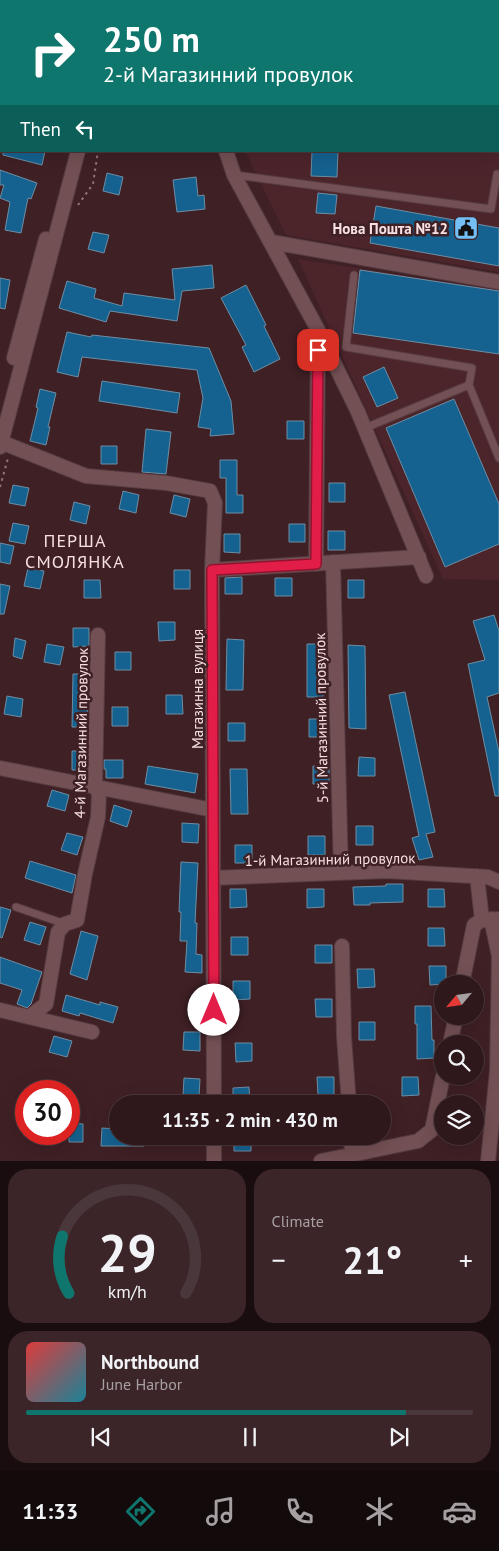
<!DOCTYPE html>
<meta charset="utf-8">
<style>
body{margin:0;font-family:"PT Sans",sans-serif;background:#3b2529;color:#f1f3f6;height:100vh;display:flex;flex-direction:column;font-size:19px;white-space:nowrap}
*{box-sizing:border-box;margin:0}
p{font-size:16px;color:#a7a0a3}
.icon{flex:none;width:28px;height:28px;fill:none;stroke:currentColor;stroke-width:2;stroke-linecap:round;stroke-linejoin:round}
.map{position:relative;height:1161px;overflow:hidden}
.details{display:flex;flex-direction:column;gap:8px;padding:8px;background:#1a0d0f;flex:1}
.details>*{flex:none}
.banner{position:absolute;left:0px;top:0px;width:500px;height:152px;box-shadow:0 5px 20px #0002,0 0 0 1px #4a373b;background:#0f766e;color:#fff;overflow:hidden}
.needle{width:32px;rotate:241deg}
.fabs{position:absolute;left:434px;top:975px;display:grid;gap:10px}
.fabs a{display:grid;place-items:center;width:50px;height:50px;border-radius:50%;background:#2f181c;box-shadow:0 5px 20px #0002,0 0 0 1px #4a373b;font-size:25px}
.speed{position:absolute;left:15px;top:1080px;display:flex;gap:10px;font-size:25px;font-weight:700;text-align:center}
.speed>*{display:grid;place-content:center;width:65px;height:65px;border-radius:50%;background:#2f181c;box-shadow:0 5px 20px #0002,0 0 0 1px #4a373b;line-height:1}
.speed .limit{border:8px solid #d22;background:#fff;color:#111}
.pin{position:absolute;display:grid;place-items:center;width:42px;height:42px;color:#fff;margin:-21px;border-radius:10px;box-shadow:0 2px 8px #0006}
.me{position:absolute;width:55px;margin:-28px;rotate:0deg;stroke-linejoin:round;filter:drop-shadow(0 0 4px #0008)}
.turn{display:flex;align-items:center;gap:18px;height:105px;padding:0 20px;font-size:22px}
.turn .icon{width:65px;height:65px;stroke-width:2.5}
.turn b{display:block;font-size:35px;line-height:42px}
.then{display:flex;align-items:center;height:48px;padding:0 20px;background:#0003;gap:10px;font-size:19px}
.big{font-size:38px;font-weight:700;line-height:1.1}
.details .tile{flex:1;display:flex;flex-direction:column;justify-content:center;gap:8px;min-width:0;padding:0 18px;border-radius:20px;background:#3b2529}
.details .dial{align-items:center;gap:0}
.dial svg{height:130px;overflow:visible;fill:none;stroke:#4a373b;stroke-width:7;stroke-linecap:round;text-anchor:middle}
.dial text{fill:#f1f3f6;stroke:none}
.song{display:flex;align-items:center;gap:15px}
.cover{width:60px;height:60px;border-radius:8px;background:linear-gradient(135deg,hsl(0 70% 55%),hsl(190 70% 35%))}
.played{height:5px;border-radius:2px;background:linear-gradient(90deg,#0f766e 85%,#4a373b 85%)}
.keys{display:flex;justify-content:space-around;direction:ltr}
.heat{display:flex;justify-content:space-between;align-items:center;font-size:28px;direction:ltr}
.details .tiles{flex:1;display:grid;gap:8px;grid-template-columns:1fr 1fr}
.tile:last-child{grid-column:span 2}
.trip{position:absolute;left:109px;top:1095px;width:282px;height:50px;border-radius:25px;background:#2f181c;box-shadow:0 5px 20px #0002,0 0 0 1px #4a373b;font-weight:700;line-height:50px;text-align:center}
.dock{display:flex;height:80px;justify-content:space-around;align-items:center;background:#130a0b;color:#a7a0a3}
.dock .icon{width:35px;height:35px}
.dock .selected{color:#0f766e}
.dock b{font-size:22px;color:#f1f3f6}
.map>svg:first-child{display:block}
.built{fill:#4c252b}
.building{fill:#156290;stroke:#6e8da3}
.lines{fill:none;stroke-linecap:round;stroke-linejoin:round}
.service-casing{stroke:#563c41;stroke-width:9}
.minor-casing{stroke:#563c41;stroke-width:16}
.secondary-casing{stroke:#563c41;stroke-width:16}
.path{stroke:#917679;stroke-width:2;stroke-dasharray:2.5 4;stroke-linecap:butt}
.service{stroke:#735054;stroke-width:7}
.minor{stroke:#735054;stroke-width:14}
.secondary{stroke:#735054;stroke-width:14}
.route-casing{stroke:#92132f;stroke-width:12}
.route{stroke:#e11d48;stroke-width:9}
.labels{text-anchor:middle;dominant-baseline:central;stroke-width:5;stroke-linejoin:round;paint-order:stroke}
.poi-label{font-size:15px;font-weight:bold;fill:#f6e0e2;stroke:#3f2025;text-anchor:end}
.street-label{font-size:15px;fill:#f6e0e2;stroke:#3f2025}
.quarter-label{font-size:18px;letter-spacing:1px;fill:#f6e0e2;stroke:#3f2025}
</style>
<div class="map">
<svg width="499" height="1161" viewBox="0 0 499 1161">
<rect width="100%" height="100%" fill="#3f2025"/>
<path class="built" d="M251,0H499V272L286,235L245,151H499V1H251Z
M298,259L499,290V580L443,579Z"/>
<path class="building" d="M3,151H45L42,165L3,155Z
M312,151H338L337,177L311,176Z
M0,170L37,183L31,199L28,198L21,233L5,230L10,202L0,198L4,185H0Z
M107,173L123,177L119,195L103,191Z
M196,177L198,196L204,195L205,209L177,212L173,180Z
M318,193L337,195L335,214L316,213Z
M376,206L499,228V266L370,243Z
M93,232L109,235L104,253L88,249Z
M212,265L214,288L182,291L177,321L110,311L106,322L59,308L67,281L96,289L94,298L122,306L124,293L175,300L172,269Z
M360,270L499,291V354L353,333Z
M0,278L10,280L5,309L0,308Z
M246,285L266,325L264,326L280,359L254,372L242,347L246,345L221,298Z
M67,332L91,337L92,335L209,348L231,401L234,434L210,436L211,429L198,427L203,398L197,370L82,357L78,377L57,372Z
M384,367L398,398L377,407L363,377Z
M102,381L180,393L177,413L99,401Z
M40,389L56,393L48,427H50L46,445L30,441L38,408L36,407Z
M454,399L499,504V544L445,567L386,428Z
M287,421H304V439H287Z
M146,429L171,432L166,474L142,472Z
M101,446H117V464H101Z
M220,460H237V495H243V513H226V478H220Z
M329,483H345V502H329Z
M13,485L29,488L25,506L9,503Z
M123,491L139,495L136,513L119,509Z
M174,495L190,499L186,517L170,513Z
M74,502L90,506L86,524L70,520Z
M13,523L29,526L25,544L9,541Z
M289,524H305V542H289Z
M328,531H345V550H328Z
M224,534H240V553L224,552Z
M0,543L14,546L10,564L0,562Z
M28,568L44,571L40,589L24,586Z
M174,570H190V589H174Z
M242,577V594H225V578Z
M275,578H292V596H275Z
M84,580H100L101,598H84Z
M348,580H364V598H348Z
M0,584L10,586L4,614H0Z
M494,615L499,631V693L487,697L499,752V796H495L468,664L485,660L473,621Z
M158,622H175V640L159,641Z
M73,628H89V646L73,647Z
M15,638L26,641L22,659L13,656Z
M227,639L244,640L243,690H226Z
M47,644L64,647L60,665L44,662Z
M307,644H324L323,697H307Z
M348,645L365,646L366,729L349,728Z
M115,652H131V670H115Z
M73,674H88L87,727H72Z
M405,692L435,832L426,834L433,857L419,860L412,838L419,836L389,695Z
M166,695H182L183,714H166Z
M7,696L23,699L21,717L4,714Z
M112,707H128V726H112Z
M309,719H325V737H309Z
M228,723H245V741H228Z
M72,751H87V770H72Z
M359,757L375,758V776H358Z
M104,760H123V778H106V769H104Z
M148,766L198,774L195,793L145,784Z
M313,766H329V784H313Z
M230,769H247L248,814H231Z
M52,790L69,795L65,811L47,806Z
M114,805L132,811L127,827L110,821Z
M182,823L199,824L198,843L182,842Z
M356,826H373V845H356Z
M67,833L83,837L77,855L61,850Z
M308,836H325V855H308Z
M235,845H252V863H235Z
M30,861L76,875L72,893L25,878Z
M181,862L198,863L195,923H197L196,954L202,955V973L185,972L187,941H180L181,912H179Z
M386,884H403V902L370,903V905H354L353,887L386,886Z
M230,889H246L247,907L230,908Z
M307,889H324V907L307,908Z
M428,889H444L445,907H428Z
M0,907L11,910L2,938L0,937Z
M30,922L46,927L40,945L24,940Z
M428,928H444L445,946H428Z
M81,931L98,936L87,980L70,974Z
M231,937H248V955H231Z
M315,945H332V963H315Z
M0,957L42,972L31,1004L27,1008L17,1004L22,990L0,983Z
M429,966H446V984L430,985Z
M357,969H374L375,987L358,988Z
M233,981H250V999L233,1000Z
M66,995L100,1005V1002L118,1007L113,1023L80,1013L79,1016L62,1011Z
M315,999H332V1017H316Z
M415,1006H431L432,1040H434V1058L417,1059V1024H415Z
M359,1022H375V1040H359Z
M184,1032H200V1051L183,1050Z
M54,1036L72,1041L67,1057L49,1052Z
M235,1043H252V1061L236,1062Z
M317,1077H334V1095H318Z
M402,1077H418L419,1095L402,1096Z
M184,1078L200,1079L199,1097L183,1096Z
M249,1087L250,1104H233V1088Z
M69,1123L83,1124V1142H69Z
M102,1128L118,1129V1136H144V1146H101Z
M234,1136H251V1151H234Z"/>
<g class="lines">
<defs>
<path id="service" d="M255,0L262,1
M302,1L303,0
M235,175L491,209L497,174H499
M354,275L346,347L472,368L469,385
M365,428L469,385L499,458
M16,907L65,924"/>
<path id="minor" d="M113,0L115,1
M150,1L152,0
M226,151L234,175L318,330L358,412L426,576
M271,242L499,282
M1,442L86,476L166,483L210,491L215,503L212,570L214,1104
M333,562L341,873
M316,564L318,334
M212,570L419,557
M0,768L213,810
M477,876L482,920
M213,878L387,871L488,877L499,882
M342,946L344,1037L349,1104
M462,984L474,925L482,920L499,919
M0,1010L29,1017L46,1004L58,932L65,924L77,920L85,874L98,817L99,793L95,787L98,635
M29,1017L92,1032
M450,1044L456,1016
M214,1136V1161
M351,1136L352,1154
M321,1161L418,1141L432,1130L443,1076
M488,1161L497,1071L499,956L491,919"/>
<path id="secondary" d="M79,0V1
M100,0V1
M14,358L46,239
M0,447L78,151"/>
</defs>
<use href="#service" class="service-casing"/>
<use href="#minor" class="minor-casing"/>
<use href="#secondary" class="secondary-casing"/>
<path class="path" d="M48,0L50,1
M78,205L93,184L98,151
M0,487L8,458"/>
<use href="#service" class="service"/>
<use href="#minor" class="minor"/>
<use href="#secondary" class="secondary"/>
</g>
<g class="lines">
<defs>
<path id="route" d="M214,1010L212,570L316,564L318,350"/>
</defs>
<use href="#route" class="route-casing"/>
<use href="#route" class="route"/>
</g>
<defs>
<symbol id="civic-square" viewBox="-11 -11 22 22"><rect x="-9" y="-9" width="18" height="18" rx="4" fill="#74c0f6" stroke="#3f2025"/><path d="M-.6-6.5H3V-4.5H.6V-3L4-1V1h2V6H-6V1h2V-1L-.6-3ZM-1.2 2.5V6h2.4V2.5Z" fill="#111"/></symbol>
</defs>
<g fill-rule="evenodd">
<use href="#civic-square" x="452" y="214" width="28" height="28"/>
</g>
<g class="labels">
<g class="poi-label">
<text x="448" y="228">Нова Пошта №12</text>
</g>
<g class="street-label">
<text transform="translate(197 689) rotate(-90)">Магазинна вулиця</text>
<text transform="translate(321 718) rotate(-91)">5-й Магазинний провулок</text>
<text transform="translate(81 733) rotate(-89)">4-й Магазинний провулок</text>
<text transform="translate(330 859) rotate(-1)">1-й Магазинний провулок</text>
</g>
<g class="quarter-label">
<text x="75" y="540">ПЕРША<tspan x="75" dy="21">СМОЛЯНКА</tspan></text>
</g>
</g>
</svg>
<div class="fabs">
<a><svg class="needle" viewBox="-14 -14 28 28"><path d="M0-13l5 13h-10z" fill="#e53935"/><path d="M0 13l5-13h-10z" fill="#a7a0a3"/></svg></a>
<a><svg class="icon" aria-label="search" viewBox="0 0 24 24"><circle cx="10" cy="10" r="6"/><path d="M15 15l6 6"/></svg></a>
<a><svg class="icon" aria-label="layers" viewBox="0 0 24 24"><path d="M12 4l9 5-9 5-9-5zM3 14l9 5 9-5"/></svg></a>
</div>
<div class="speed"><div class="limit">30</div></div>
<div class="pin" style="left:318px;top:350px;background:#d93025"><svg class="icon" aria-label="arrive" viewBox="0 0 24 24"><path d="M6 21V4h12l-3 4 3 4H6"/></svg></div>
<svg class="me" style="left:214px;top:1010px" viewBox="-20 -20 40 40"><circle r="19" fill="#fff"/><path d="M0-13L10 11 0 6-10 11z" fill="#e11d48"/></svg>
<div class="trip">11:35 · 2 min · 430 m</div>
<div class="banner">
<div class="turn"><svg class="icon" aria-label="right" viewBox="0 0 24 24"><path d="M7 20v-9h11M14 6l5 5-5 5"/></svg><div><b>250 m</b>2-й Магазинний провулок</div></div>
<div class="then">Then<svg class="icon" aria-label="left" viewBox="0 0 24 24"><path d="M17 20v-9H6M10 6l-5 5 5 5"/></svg></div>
</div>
</div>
<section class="details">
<div class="tiles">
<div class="tile dial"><svg viewBox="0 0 100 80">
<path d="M14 69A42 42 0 1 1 86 69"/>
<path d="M14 69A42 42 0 0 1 10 34" stroke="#0f766e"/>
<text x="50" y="56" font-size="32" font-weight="700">29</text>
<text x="50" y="72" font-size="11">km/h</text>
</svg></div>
<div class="tile"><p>Climate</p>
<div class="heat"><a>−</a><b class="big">21°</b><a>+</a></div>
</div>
<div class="tile">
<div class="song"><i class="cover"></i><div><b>Northbound</b><p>June Harbor</p></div></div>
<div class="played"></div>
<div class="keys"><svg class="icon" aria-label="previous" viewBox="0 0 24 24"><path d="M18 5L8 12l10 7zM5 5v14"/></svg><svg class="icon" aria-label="pause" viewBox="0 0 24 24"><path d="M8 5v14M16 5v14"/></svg><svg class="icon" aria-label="next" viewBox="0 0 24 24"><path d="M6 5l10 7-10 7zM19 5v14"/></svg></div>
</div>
</div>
</section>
<nav class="dock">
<b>11:33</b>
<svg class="icon selected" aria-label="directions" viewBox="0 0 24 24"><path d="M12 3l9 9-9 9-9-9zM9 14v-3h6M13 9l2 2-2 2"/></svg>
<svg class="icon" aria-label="music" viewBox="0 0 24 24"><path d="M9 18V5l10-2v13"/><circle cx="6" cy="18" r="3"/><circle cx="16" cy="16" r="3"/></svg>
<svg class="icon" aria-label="phone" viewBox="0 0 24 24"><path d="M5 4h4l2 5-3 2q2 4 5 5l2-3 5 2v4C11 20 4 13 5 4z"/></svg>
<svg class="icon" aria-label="climate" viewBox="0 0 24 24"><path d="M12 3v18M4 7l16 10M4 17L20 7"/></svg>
<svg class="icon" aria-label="car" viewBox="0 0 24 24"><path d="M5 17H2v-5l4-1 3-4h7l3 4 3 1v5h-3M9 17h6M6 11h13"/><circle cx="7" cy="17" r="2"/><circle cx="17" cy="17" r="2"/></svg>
</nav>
